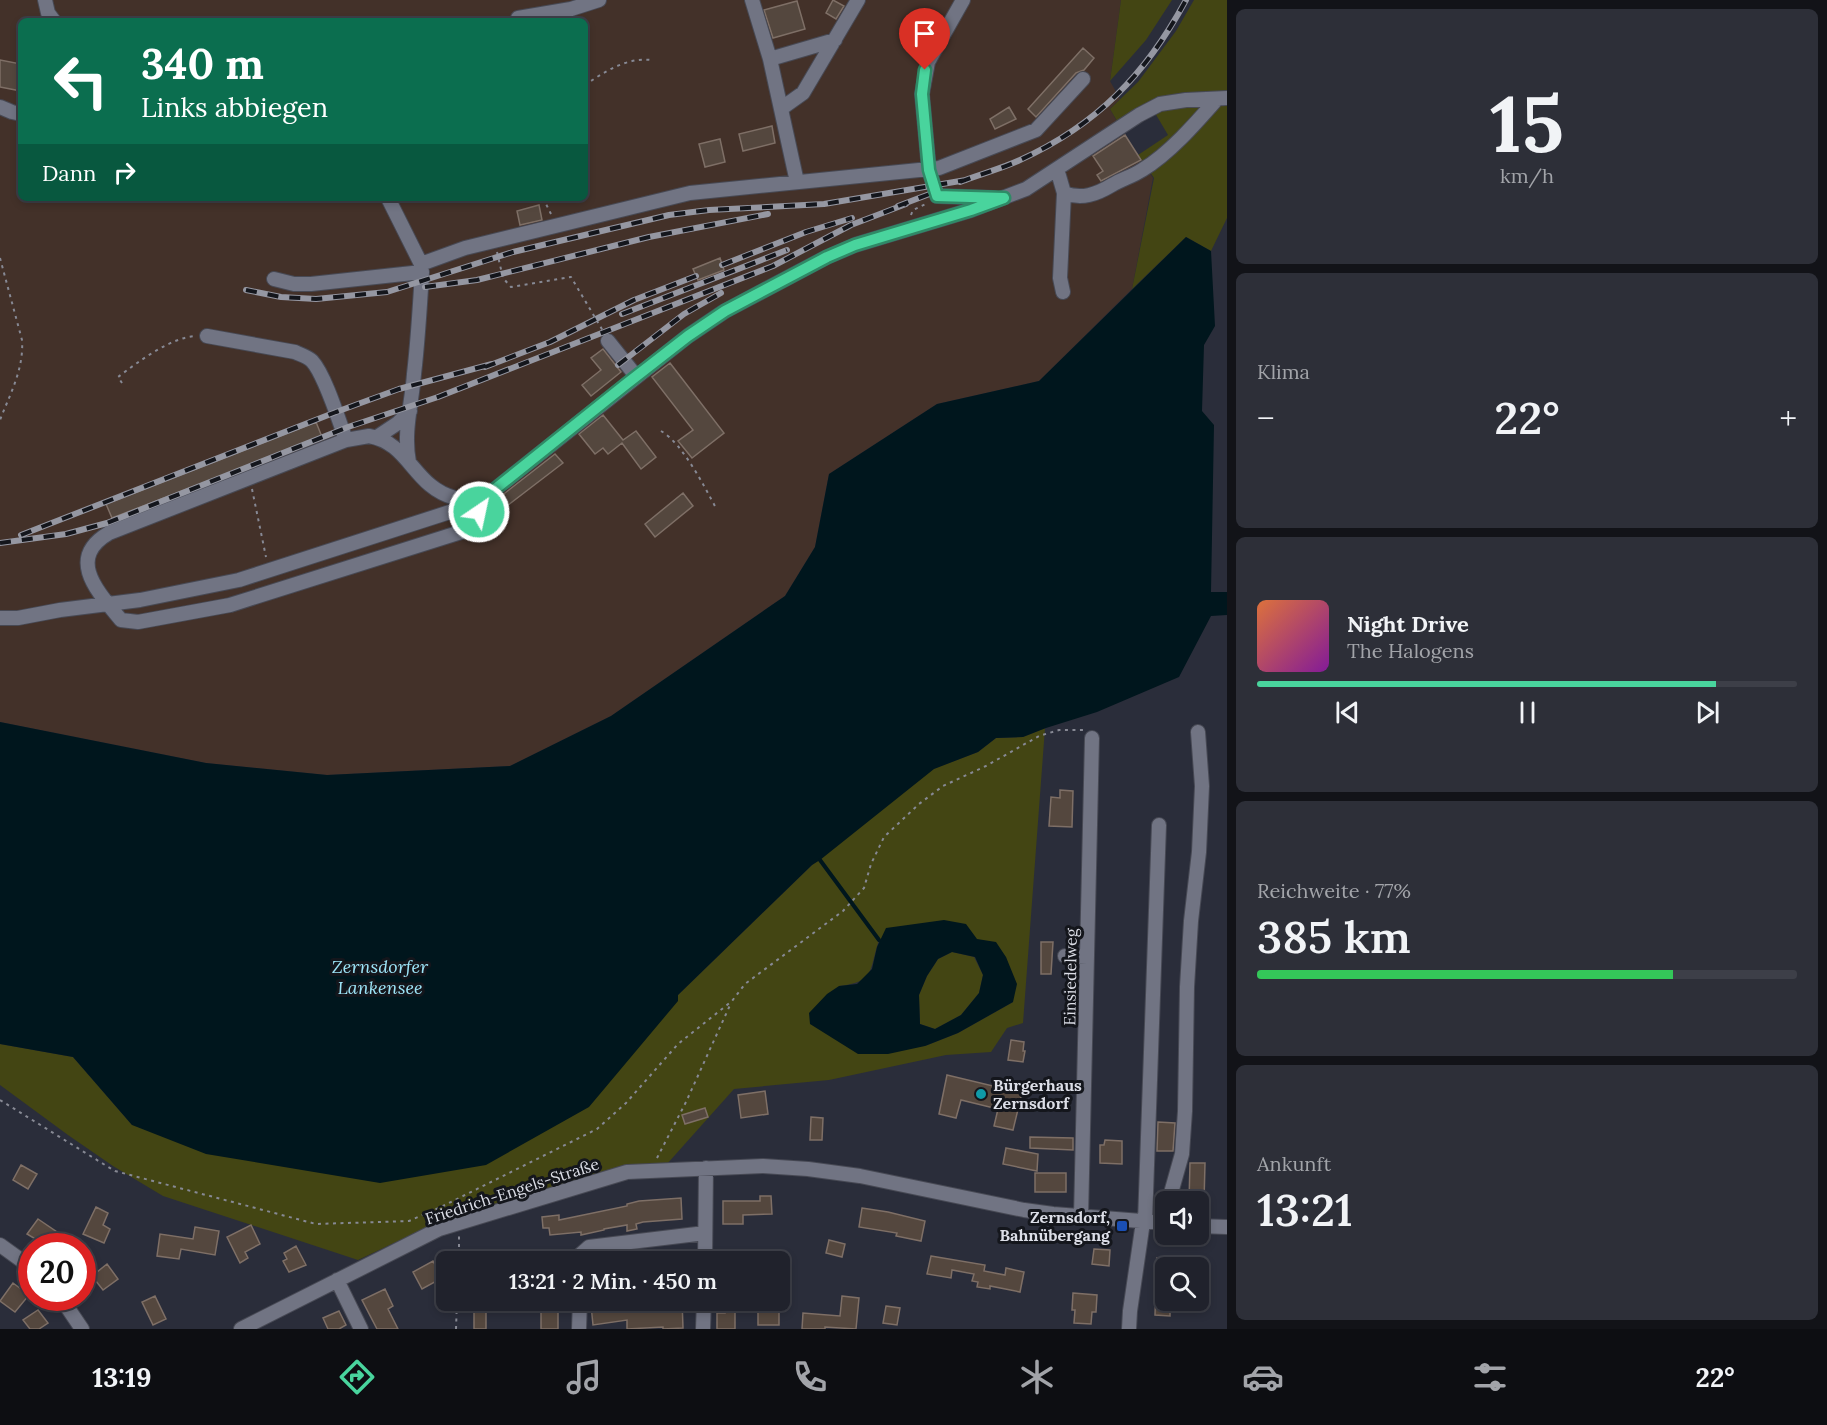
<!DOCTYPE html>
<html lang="de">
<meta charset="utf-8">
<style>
body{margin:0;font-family:Lora,serif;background:#2d2f38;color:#f1f3f6;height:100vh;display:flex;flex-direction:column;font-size:22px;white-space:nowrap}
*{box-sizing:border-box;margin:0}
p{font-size:20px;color:#a2a4a9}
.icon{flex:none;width:33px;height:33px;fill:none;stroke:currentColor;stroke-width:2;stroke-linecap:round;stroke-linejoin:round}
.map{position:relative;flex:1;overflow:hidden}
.drawer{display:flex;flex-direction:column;gap:9px;padding:9px;background:#121318;width:600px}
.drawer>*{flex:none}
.hud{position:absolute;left:18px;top:18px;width:570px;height:183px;border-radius:9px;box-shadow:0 3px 9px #0003,0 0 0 2px #3d3f48;background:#0b6e4f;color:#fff;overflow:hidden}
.tools{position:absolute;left:1155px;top:1191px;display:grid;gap:12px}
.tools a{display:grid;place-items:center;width:54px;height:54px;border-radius:9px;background:#20222c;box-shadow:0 3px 9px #0003,0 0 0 2px #3d3f48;font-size:30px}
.speed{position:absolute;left:18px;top:1233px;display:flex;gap:12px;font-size:30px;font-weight:700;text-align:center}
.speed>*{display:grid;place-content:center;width:78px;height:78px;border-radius:50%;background:#20222c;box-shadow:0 3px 9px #0003,0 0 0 2px #3d3f48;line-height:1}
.speed .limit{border:9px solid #d22;background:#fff;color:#111}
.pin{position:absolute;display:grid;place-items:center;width:51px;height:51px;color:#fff;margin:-62px -26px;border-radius:50% 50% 50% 0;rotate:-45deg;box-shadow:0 0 6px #0007}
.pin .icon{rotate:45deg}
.me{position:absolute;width:66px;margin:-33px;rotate:34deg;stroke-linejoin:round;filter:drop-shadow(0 0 4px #0008)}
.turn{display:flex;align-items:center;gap:21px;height:126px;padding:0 24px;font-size:27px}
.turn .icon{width:78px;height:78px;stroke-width:2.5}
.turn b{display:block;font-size:42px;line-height:51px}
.then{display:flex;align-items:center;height:57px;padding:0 24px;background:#0003;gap:12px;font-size:22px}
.big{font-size:45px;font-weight:600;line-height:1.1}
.drawer .card{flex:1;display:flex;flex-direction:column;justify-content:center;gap:9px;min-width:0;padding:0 21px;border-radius:9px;background:#2d2f38}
.drawer .dial{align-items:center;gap:0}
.dial b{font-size:78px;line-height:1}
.song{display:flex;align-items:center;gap:18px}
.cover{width:72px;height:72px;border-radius:9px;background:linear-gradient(135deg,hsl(20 70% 55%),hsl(290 70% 35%))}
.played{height:6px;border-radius:3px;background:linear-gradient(90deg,#49d49d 85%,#3d3f48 85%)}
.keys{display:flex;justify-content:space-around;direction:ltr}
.heat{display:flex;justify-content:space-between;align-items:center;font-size:33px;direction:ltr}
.charge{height:9px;border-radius:4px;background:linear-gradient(90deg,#34c759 77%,#3d3f48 0)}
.trip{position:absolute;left:436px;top:1251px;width:354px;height:60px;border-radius:9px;background:#20222c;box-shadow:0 3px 9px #0003,0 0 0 2px #3d3f48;font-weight:600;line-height:60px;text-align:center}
.dock{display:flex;height:96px;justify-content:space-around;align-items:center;background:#0d0e12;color:#a2a4a9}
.dock .icon{width:42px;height:42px}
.dock .current{color:#49d49d}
.dock b{font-size:27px;color:#f1f3f6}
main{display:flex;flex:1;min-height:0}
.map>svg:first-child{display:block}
.commercial{fill:#433129;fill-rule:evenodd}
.green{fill:#434513;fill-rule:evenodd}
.water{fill:#00161d;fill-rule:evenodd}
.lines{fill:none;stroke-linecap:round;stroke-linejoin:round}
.stream{stroke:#00161d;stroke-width:4}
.building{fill:#54473e;stroke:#7e6f66;stroke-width:1.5}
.minor-casing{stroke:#474954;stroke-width:16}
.path{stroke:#878994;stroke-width:2;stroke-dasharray:3 4.5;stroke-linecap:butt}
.minor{stroke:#717483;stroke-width:14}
.rail-casing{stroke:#9597a2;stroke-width:6}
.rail{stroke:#14161c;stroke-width:4;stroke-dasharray:11;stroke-linecap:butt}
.route-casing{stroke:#2f8a66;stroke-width:15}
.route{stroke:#49d49d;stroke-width:10}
.culture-dot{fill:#0f9aa8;stroke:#14161c;stroke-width:2}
.transit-dot{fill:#1a4fb4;stroke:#14161c;stroke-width:2}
.labels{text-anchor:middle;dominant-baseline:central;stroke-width:6;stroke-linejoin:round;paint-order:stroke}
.street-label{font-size:16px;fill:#dcdee7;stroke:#14161c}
.poi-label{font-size:16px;font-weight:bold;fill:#dcdee7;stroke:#14161c;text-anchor:start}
.water-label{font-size:18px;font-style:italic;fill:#9de4f7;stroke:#14161c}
</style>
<main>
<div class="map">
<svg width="1227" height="1329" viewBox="0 0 1227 1329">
<rect width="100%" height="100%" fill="#2a2d3a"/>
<path class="commercial" d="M0,0H1121L1110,81L1120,99L1110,109L1120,127L1153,178L1132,289L1039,381L937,404L829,474L815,547L785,596L611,716L510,766L327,775L206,763L0,722ZM21,21H585V198H21Z"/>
<path class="green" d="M1121,0H1172L1146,40L1110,81Z
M1194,0H1227V92C1205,92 1180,90 1160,98C1145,103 1131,113 1117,121L1110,109L1138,82L1176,31Z
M1227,104V218L1211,251L1186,237L1132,289L1154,178L1138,155L1168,135L1155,113L1172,107Z
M1045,728L1023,1023L1007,1028L991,1052L946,1055L829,1080L734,1089L667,1164L434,1224L358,1260L163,1196L113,1166L68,1135L0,1085V1044L73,1057L132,1125L678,995L812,865L933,769L978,752L996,738L1023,737ZM879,940L1006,957L1013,1002L958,1033L925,1046L839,986C876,982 869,969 879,940Z
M952,952L974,957L983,975L979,993L961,1015L935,1029L920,1024L919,995L927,976L938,959Z"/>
<path class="water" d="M1186,237L1211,251L1215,326L1204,345L1202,411L1214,425L1211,592H1227V615L1211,616L1179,677L1097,712L1046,728L1023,737L996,738L978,752L934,769L820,860L812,865L678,995V1001L589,1107L486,1165L380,1183L206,1154L132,1125L73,1057L0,1044V722L206,763L327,775L510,766L611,716L785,596L815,547L829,474L937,404L1039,381Z
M944,920L966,924L977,939L996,942L1006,957L1017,984L1013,1002L958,1033L925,1046L888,1054H858L810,1024L809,1013L827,994L839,986L857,984L872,969L877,947L886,928ZM952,952L975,957L983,975L979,993L961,1015L935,1029L920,1024L919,995L927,976L938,959Z"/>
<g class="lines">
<path class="stream" d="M820,860L879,940"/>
</g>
<path class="building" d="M833,0L844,6L836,19L826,13Z
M797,1L805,29L773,38L764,10Z
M1083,48L1094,58L1084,70L1076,73L1036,117L1028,109Z
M0,60L21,64V91L0,87Z
M1009,107L1016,119L995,129L990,119Z
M772,126L775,143L743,151L739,134Z
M1125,135L1141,160L1101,181L1097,175L1103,171L1093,156Z
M720,139L725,162L705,167L699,144Z
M539,205L542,220L520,225L517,211Z
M720,258L724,270L698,280L693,269Z
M603,349L621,372L591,396L582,385L601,370L591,358Z
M670,363L724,433L692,458L678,441L693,430L652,377Z
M603,415L623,440L636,431L656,457L641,469L622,443L608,454L603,448L595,454L579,434Z
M316,422L322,437L112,518L106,504Z
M555,454L563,463L503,509L496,500Z
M683,493L693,506L655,537L645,524Z
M1060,790L1073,791L1072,827L1049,826L1051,797L1060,798Z
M1041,942H1053L1051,974H1041Z
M1011,1040L1024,1042L1023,1051H1025L1023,1062L1008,1060Z
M947,1075L1022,1093L1013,1130L994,1126L998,1109L961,1100L956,1118L939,1114Z
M765,1091L768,1114L741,1118L738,1095Z
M705,1108L708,1117L685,1124L682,1115Z
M811,1117L823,1118L822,1140H810Z
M1158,1122L1175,1123L1173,1151H1157Z
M1030,1137L1073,1138V1150L1030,1148Z
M1105,1140L1122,1141V1164L1100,1163V1145H1104Z
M1006,1148L1038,1154L1037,1171L1003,1164Z
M1190,1163H1205L1204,1202H1189Z
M21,1165L37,1174L28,1189L13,1180Z
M1035,1173H1066V1192H1035Z
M760,1196H771L772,1214L743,1215V1224H723V1201H760Z
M681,1198L682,1219L643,1222L636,1224L637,1229L627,1231V1225L604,1229V1230L581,1235V1232L550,1235L549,1228H543L542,1217L559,1215V1220L627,1206V1204L639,1201Z
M96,1207L108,1213L103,1225L110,1229L104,1243L83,1234Z
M862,1208L888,1212L925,1221L921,1241L896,1236L897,1233L859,1227Z
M38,1219L57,1232L47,1246L27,1234Z
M251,1225L260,1244L245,1252L248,1258L240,1263L227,1237Z
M195,1227L219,1231L215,1255L181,1249L179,1259L157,1256L160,1234L193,1239Z
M829,1240L845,1244L842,1257L826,1253Z
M296,1246L306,1265L289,1272L283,1261L287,1259L284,1253Z
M1094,1249L1110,1250L1109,1266L1092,1264Z
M931,1256L985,1265L984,1271L1005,1275L1006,1268L1024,1272L1020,1292L990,1286V1289L977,1287L978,1282L972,1281L974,1274L952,1270L951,1278L927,1274Z
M1157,1258L1187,1262L1186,1268H1166V1300H1170V1316L1155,1315Z
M433,1261L442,1278L422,1289L413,1272Z
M107,1264L118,1279L103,1290L92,1276Z
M13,1283L29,1295L15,1312L0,1301Z
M385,1289L393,1306L388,1309L398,1329H377L362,1300Z
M1073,1293L1097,1295L1096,1312H1092L1091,1324L1074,1323L1075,1310H1072Z
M155,1296L166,1319L153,1325L142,1302Z
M842,1296L859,1298L856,1329L825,1327V1329H802L803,1313L840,1316Z
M662,1300H682L683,1328L663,1329V1327L627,1329V1320L593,1325L591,1305L613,1302L614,1311L662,1308Z
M724,1300H735V1329H717V1313H725Z
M758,1300H773V1311H779V1325H758Z
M886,1306L900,1308L897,1325L883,1323Z
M541,1308H558V1329H541Z
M38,1310L48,1323L39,1329H30L23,1320Z
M339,1311L346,1325L339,1329H328L323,1318Z
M474,1312H486V1329H474Z"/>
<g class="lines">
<defs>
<path id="minor" d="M45,0L48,13L54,21
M752,0L770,59L797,182
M963,0L928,62L922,94L929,170L937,196L994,198
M518,18L571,9L599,0
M770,59L835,40
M0,107L12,112L21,114
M782,108L803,93L858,0
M1057,169L1064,193C1082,200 1097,194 1112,185C1122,179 1133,176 1142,170C1169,154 1196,123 1217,99
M388,198L421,264L422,272C420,306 418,340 414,374C412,403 403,432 409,462
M421,264L465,248L690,193L939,168L1036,130L1083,79
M274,279L294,284H311L422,272
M1063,292L1060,278L1064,193
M207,336L295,352C301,355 307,356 312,361C325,375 339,421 346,440
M608,341L636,376
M369,436C410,443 413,487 455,498C464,500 475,498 484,498C478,514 474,520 461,532L230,605L138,622L121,620C99,593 65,559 109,533L346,440Z
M377,437L398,423L410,411
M0,618H18L60,610L140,600L239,580L456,510L484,498L688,336L725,311L827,257L855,245L971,210L1026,189L1139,115L1160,104L1186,100L1227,98
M1065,956L1087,957
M1171,1202V1193L1182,1154L1185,1111L1187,987L1191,921L1199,852L1202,786L1198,732
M1081,1217L1092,738
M1145,1222L1159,825
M1198,1226L1227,1227
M0,1245L32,1268
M580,1262V1255L589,1247L705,1233
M705,1262L706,1168
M337,1280L361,1329
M61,1298L82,1329
M241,1329L439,1229L627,1172L763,1166L808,1169L860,1176L1024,1210L1053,1214L1166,1223
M579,1329L580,1300
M703,1329L704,1300
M1129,1329L1130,1311L1143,1222"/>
</defs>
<use href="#minor" class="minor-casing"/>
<path class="path" d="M585,85C604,72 627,57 651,60
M543,198L551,214
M911,215L913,210L928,203
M497,252L503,278L511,287L571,277L603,331
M0,258L22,340C24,369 10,394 0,420
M122,383L118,377C138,362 171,337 196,336
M661,431C683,444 704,486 716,508
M252,489L266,557
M0,1100L105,1165L115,1171L316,1224L409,1221L443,1206L597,1129L626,1103L678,1044L732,1001L745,984L843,911L864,888L871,864L884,837L919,804L943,786L986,766L1039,736L1059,730H1083
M657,1158L686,1102L731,1003
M459,1262V1235
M456,1329L457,1300"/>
<use href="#minor" class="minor"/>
<defs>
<path id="rail" d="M960,182C980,174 1001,169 1020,160C1097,125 1146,74 1186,0
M898,206L940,190
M722,265L806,232L852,218
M425,287L477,280L649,237L768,214
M246,290L281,297L316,299L387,292L513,252L669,215L709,210L824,204L966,180
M622,314L787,250
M618,365L684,314L721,293
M485,367L550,342L634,300L696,276
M21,535L336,412L399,389L492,364
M0,543L66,534L107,523L348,427L438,397L773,266L851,225L906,204"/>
</defs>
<use href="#rail" class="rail-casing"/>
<use href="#rail" class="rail"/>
</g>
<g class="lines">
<defs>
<path id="route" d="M479,512L484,498L625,385L688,336L725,311L827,257L855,245L971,210L1004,198L937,196L929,170L922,94L925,70"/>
</defs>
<use href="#route" class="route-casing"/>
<use href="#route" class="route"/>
</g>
<circle class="culture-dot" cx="981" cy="1094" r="6"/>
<rect class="transit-dot" x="1116" y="1220" width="12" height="12" rx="3"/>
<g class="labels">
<g class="street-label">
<text transform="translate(1070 977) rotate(-89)">Einsiedelweg</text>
<text transform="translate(512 1191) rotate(-18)">Friedrich-Engels-Straße</text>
</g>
<g class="poi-label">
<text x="993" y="1085">Bürgerhaus<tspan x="993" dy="18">Zernsdorf</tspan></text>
<text x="1110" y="1217" text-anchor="end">Zernsdorf,<tspan x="1110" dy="18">Bahnübergang</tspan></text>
</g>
<g class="water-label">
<text x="380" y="966">Zernsdorfer<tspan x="380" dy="21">Lankensee</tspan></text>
</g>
</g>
</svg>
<div class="tools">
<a><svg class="icon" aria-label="sound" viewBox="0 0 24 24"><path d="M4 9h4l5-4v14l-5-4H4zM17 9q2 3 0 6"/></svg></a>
<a><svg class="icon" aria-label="search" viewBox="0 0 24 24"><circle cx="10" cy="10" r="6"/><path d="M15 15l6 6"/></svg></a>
</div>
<div class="speed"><div class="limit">20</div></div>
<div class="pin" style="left:925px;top:70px;background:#d93025"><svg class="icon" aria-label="arrive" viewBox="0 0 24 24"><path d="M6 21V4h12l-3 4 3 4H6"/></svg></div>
<svg class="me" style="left:479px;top:512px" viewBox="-20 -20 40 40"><circle r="17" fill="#49d49d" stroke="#fff" stroke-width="3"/><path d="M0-11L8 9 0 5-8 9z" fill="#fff"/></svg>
<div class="trip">13:21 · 2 Min. · 450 m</div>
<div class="hud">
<div class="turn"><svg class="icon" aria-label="left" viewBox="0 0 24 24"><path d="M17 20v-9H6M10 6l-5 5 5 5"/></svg><div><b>340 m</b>Links abbiegen</div></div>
<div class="then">Dann<svg class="icon" aria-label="right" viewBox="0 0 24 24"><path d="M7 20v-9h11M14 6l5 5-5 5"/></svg></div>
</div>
</div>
<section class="drawer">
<div class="card dial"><b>15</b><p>km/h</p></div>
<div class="card"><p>Klima</p>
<div class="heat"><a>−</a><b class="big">22°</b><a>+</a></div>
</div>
<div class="card">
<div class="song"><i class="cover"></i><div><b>Night Drive</b><p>The Halogens</p></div></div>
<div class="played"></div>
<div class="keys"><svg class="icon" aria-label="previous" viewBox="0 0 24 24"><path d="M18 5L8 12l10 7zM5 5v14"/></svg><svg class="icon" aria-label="pause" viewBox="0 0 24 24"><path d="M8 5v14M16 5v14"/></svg><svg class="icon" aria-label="next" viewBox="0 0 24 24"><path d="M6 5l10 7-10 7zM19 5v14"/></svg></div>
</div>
<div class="card"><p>Reichweite · 77%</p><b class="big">385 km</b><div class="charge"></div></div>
<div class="card"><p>Ankunft</p><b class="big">13:21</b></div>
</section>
</main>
<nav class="dock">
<b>13:19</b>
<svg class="icon current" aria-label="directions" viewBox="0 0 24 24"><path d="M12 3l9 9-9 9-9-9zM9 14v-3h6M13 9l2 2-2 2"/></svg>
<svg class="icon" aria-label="music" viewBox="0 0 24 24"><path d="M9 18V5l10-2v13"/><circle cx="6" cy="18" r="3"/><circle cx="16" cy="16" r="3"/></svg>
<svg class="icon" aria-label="phone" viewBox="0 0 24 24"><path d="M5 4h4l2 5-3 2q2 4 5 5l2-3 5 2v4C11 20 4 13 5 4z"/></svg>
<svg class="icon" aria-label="climate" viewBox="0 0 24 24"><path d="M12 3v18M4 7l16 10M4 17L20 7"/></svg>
<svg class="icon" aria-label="car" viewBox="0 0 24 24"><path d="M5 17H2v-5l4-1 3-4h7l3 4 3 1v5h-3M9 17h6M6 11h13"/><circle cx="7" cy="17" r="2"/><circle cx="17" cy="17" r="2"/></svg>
<svg class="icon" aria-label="filters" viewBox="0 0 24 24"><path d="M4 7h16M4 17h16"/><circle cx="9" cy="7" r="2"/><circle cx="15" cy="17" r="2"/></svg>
<b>22°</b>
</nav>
